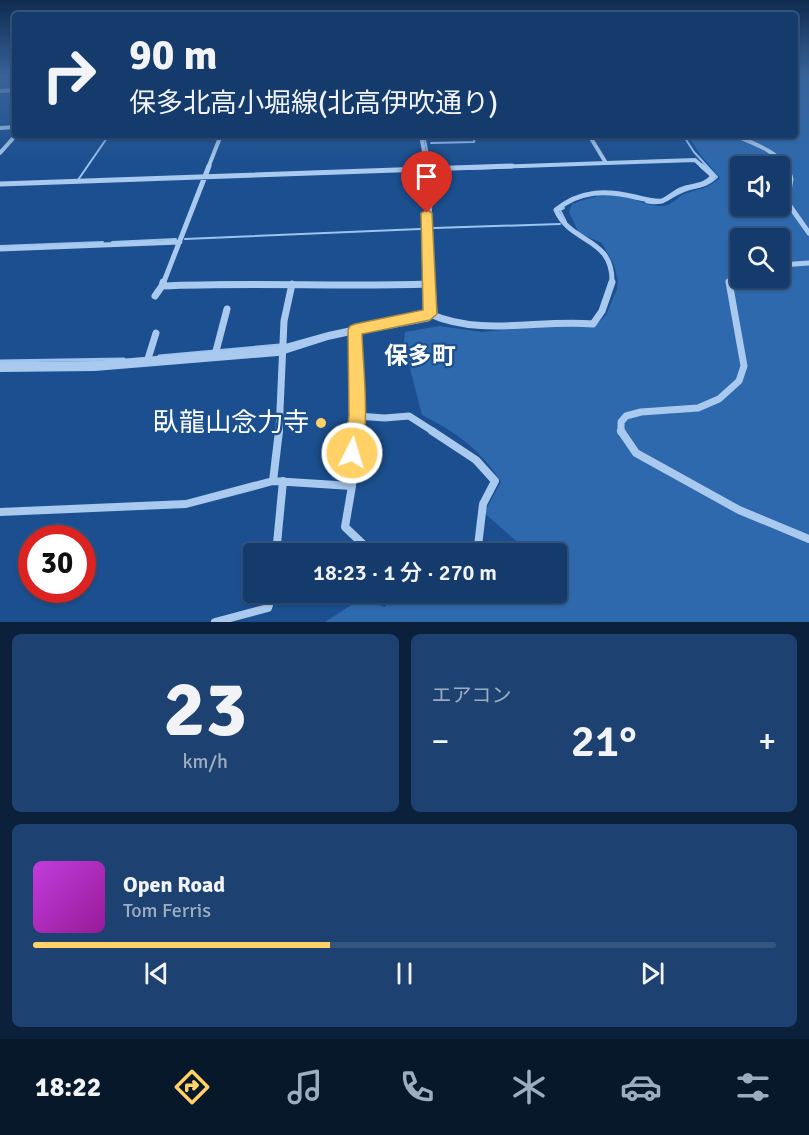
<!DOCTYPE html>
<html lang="ja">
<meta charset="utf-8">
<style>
body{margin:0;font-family:Signika,"Noto Sans JP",sans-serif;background:#1d4271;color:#f1f3f6;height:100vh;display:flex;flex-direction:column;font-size:22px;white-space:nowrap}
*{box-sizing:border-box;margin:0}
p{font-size:20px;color:#9dadc1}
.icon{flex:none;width:33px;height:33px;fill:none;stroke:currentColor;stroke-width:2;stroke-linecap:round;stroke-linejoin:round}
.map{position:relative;height:622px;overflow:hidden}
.panel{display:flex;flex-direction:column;gap:12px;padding:12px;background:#0b203b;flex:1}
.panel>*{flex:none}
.banner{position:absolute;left:12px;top:12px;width:786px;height:126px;border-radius:6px;box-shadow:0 2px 4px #0004,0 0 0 2px #33557e;background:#143b6b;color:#f1f3f6;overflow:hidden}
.fabs{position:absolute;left:730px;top:156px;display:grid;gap:12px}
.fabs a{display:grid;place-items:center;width:60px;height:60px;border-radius:6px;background:#143b6b;box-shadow:0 2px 4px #0004,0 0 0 2px #33557e;font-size:30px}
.speed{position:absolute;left:18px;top:525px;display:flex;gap:12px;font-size:30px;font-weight:700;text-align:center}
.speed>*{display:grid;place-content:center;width:78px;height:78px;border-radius:50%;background:#143b6b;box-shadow:0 2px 4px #0004,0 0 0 2px #33557e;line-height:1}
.speed .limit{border:9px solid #d22;background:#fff;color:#111}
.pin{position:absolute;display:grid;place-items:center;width:51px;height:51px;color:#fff;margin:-62px -26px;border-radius:50% 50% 50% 0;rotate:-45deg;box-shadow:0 0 6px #0007}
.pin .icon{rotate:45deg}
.me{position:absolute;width:66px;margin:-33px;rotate:5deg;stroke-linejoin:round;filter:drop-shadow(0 0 4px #0008)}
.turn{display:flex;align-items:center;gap:21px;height:126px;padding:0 18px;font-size:27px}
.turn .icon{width:78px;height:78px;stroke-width:2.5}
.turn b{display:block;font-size:42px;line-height:51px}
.big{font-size:45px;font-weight:600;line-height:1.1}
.panel .tile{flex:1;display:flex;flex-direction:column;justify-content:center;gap:9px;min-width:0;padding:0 21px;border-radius:9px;background:#1d4271}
.panel .dial{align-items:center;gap:0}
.dial b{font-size:78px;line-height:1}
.song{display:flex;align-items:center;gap:18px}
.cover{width:72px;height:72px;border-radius:9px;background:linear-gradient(135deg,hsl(290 70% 55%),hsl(300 70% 35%))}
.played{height:6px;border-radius:3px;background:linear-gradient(90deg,#ffd166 40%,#33557e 40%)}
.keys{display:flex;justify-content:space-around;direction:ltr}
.heat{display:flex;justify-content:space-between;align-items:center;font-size:33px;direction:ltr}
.panel .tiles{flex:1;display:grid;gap:12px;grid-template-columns:1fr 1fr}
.tile:last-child{grid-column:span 2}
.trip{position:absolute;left:243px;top:543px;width:324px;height:60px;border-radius:6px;background:#143b6b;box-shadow:0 2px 4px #0004,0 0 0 2px #33557e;font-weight:600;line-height:60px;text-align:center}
.dock{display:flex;height:96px;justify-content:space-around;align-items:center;background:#08182b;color:#9dadc1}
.dock .icon{width:42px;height:42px}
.dock .active{color:#ffd166}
.dock b{font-size:27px;color:#f1f3f6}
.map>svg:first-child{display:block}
.green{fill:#2e69ad;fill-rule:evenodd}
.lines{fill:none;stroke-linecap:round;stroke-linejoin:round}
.stream-far1{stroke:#9cc4f0;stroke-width:2}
.stream{stroke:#9cc4f0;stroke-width:3}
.minor-far3{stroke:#a9c9ee;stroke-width:4}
.minor-far2{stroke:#a9c9ee;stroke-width:5}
.minor-far1{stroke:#a9c9ee;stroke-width:7}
.minor{stroke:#a9c9ee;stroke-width:8}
.tertiary{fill:#a9c9ee;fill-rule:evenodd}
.route{fill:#ffd166;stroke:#a68842;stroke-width:1.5}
.poi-dot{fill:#ffd166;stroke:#1b4f8f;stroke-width:2}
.labels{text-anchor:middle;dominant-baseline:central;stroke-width:4.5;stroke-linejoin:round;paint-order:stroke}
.quarter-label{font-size:24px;font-weight:bold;fill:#fff;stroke:#1b4f8f}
.near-poi-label{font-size:26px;fill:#fff;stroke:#1b4f8f;text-anchor:end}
</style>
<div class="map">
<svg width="809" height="622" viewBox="0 0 809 622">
<rect width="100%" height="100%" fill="#1b4f8f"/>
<path class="green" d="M795,77H809V622H325L362,598L385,607L396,593C413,593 433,596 448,592H556V554L530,553L484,513L501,482C480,449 456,432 422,415L407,357L403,350L405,332L439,326L482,332L561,325L594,327L606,315L617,289L618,281L614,265L602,243L579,233L569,212L572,204C589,198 604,193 622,196C636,199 649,207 663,206C674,205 678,195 687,193C702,188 707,189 720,178L699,153L688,135H795ZM741,166H780V206H741ZM741,238H780V278H741Z"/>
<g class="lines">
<path class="stream-far1" d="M424,135L433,180L430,225L434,284
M431,143L474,142L475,135
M78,180L109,135
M646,202C664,207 671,195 687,190C699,186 707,187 717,177L694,152L683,135
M564,208L560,210L566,222
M434,228L560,224
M185,239L420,229
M112,242L176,239
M0,246L103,242"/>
<path class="stream" d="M375,330L428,320L436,313L434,282
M159,356L280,345
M0,361L124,359"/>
<path class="minor-far3" d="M0,91L15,90
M0,128L15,127
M421,135L427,168
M589,135L606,163L695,160L704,168
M734,135C754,144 775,150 788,168
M0,153L16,135
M208,168L221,135
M469,168L606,163"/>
<path class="minor-far2" d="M427,166L430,182L426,224L430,284
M787,166L791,179L787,202L809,233
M0,184L512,166
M0,249L180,242
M780,265L809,263
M163,284L209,166
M218,284H256
M612,284C614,236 571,245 556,210C580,190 606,190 635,197C644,199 654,202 662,201C669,198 674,193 680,190C693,184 704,188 713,176L702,166
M729,284L731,275L741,269"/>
<path class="minor-far1" d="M163,282L162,286C251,282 340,287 429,284
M430,282V314C482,337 538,319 593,324L602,311L612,282
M155,296L162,286
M215,355L227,309
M147,362L156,333
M357,416L385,418L409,416L434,432
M279,432L284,321L292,284
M354,432L357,416L355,330
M621,432V422L626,416L641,412L698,408L719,399L739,381L744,366L729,282"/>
<path class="minor" d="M432,431L476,460L495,481L483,504L477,554
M621,431L636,453L739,510L809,539
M273,481L279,431
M352,486L345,527L366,547L379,554
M0,512L186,504L273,481L352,486L354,431
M276,554L283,481
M215,622L268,608L273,592"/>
<path class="tertiary" d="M430,310L434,311L435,314L434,317L328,340L278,356L95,371L0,372V362L95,361L278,346L328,332Z"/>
</g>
<linearGradient id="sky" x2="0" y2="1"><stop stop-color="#0f2b4f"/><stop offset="0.47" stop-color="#39639b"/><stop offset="1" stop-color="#39639b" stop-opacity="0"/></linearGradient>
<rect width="809" height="164" fill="url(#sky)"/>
<path class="route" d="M427,210L432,213L437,314L430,320L362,334C363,367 371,430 359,459L352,462L346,459L344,453L349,416L348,330L350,326L355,324L423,310L421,213Z"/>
<circle class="poi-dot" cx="321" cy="423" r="6"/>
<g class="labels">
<g class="quarter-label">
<text x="420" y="356">保多町</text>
</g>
<g class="near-poi-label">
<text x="309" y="423">臥龍山念力寺</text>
</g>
</g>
</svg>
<div class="fabs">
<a><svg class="icon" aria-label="sound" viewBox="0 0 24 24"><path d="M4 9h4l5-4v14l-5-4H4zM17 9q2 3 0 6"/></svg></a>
<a><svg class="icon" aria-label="search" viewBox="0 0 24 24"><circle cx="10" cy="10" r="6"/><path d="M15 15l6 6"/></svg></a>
</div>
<div class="speed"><div class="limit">30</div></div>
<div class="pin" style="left:427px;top:213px;background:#d93025"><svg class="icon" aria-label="arrive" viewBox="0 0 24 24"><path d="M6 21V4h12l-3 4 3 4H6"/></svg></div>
<svg class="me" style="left:352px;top:453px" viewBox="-20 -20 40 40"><circle r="17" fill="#ffd166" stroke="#fff" stroke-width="3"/><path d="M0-11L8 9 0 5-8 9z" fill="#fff"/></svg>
<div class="trip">18:23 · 1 分 · 270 m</div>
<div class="banner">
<div class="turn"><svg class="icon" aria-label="right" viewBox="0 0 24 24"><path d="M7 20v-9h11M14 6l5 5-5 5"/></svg><div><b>90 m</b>保多北高小堀線(北高伊吹通り)</div></div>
</div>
</div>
<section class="panel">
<div class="tiles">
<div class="tile dial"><b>23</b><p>km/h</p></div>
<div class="tile"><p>エアコン</p>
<div class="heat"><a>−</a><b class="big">21°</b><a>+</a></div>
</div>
<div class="tile">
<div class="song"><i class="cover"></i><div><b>Open Road</b><p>Tom Ferris</p></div></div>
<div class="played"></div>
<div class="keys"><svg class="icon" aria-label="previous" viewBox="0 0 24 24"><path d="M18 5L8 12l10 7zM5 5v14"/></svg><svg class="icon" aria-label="pause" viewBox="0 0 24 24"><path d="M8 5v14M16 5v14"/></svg><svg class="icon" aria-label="next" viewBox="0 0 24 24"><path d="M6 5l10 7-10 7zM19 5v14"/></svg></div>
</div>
</div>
</section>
<nav class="dock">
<b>18:22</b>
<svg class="icon active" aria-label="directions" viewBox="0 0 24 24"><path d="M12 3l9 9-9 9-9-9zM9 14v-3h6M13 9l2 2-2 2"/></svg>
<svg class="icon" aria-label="music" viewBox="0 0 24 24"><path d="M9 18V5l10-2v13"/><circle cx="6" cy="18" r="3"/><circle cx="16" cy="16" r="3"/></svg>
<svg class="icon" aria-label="phone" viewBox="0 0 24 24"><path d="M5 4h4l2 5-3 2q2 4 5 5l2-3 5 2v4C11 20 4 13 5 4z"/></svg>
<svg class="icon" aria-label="climate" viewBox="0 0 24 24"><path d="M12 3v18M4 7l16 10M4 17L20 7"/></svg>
<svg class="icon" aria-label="car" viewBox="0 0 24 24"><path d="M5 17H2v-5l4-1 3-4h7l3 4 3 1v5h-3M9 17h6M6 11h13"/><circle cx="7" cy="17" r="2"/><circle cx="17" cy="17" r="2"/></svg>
<svg class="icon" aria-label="filters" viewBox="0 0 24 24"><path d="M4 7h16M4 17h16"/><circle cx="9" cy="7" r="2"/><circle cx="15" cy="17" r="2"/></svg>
</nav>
